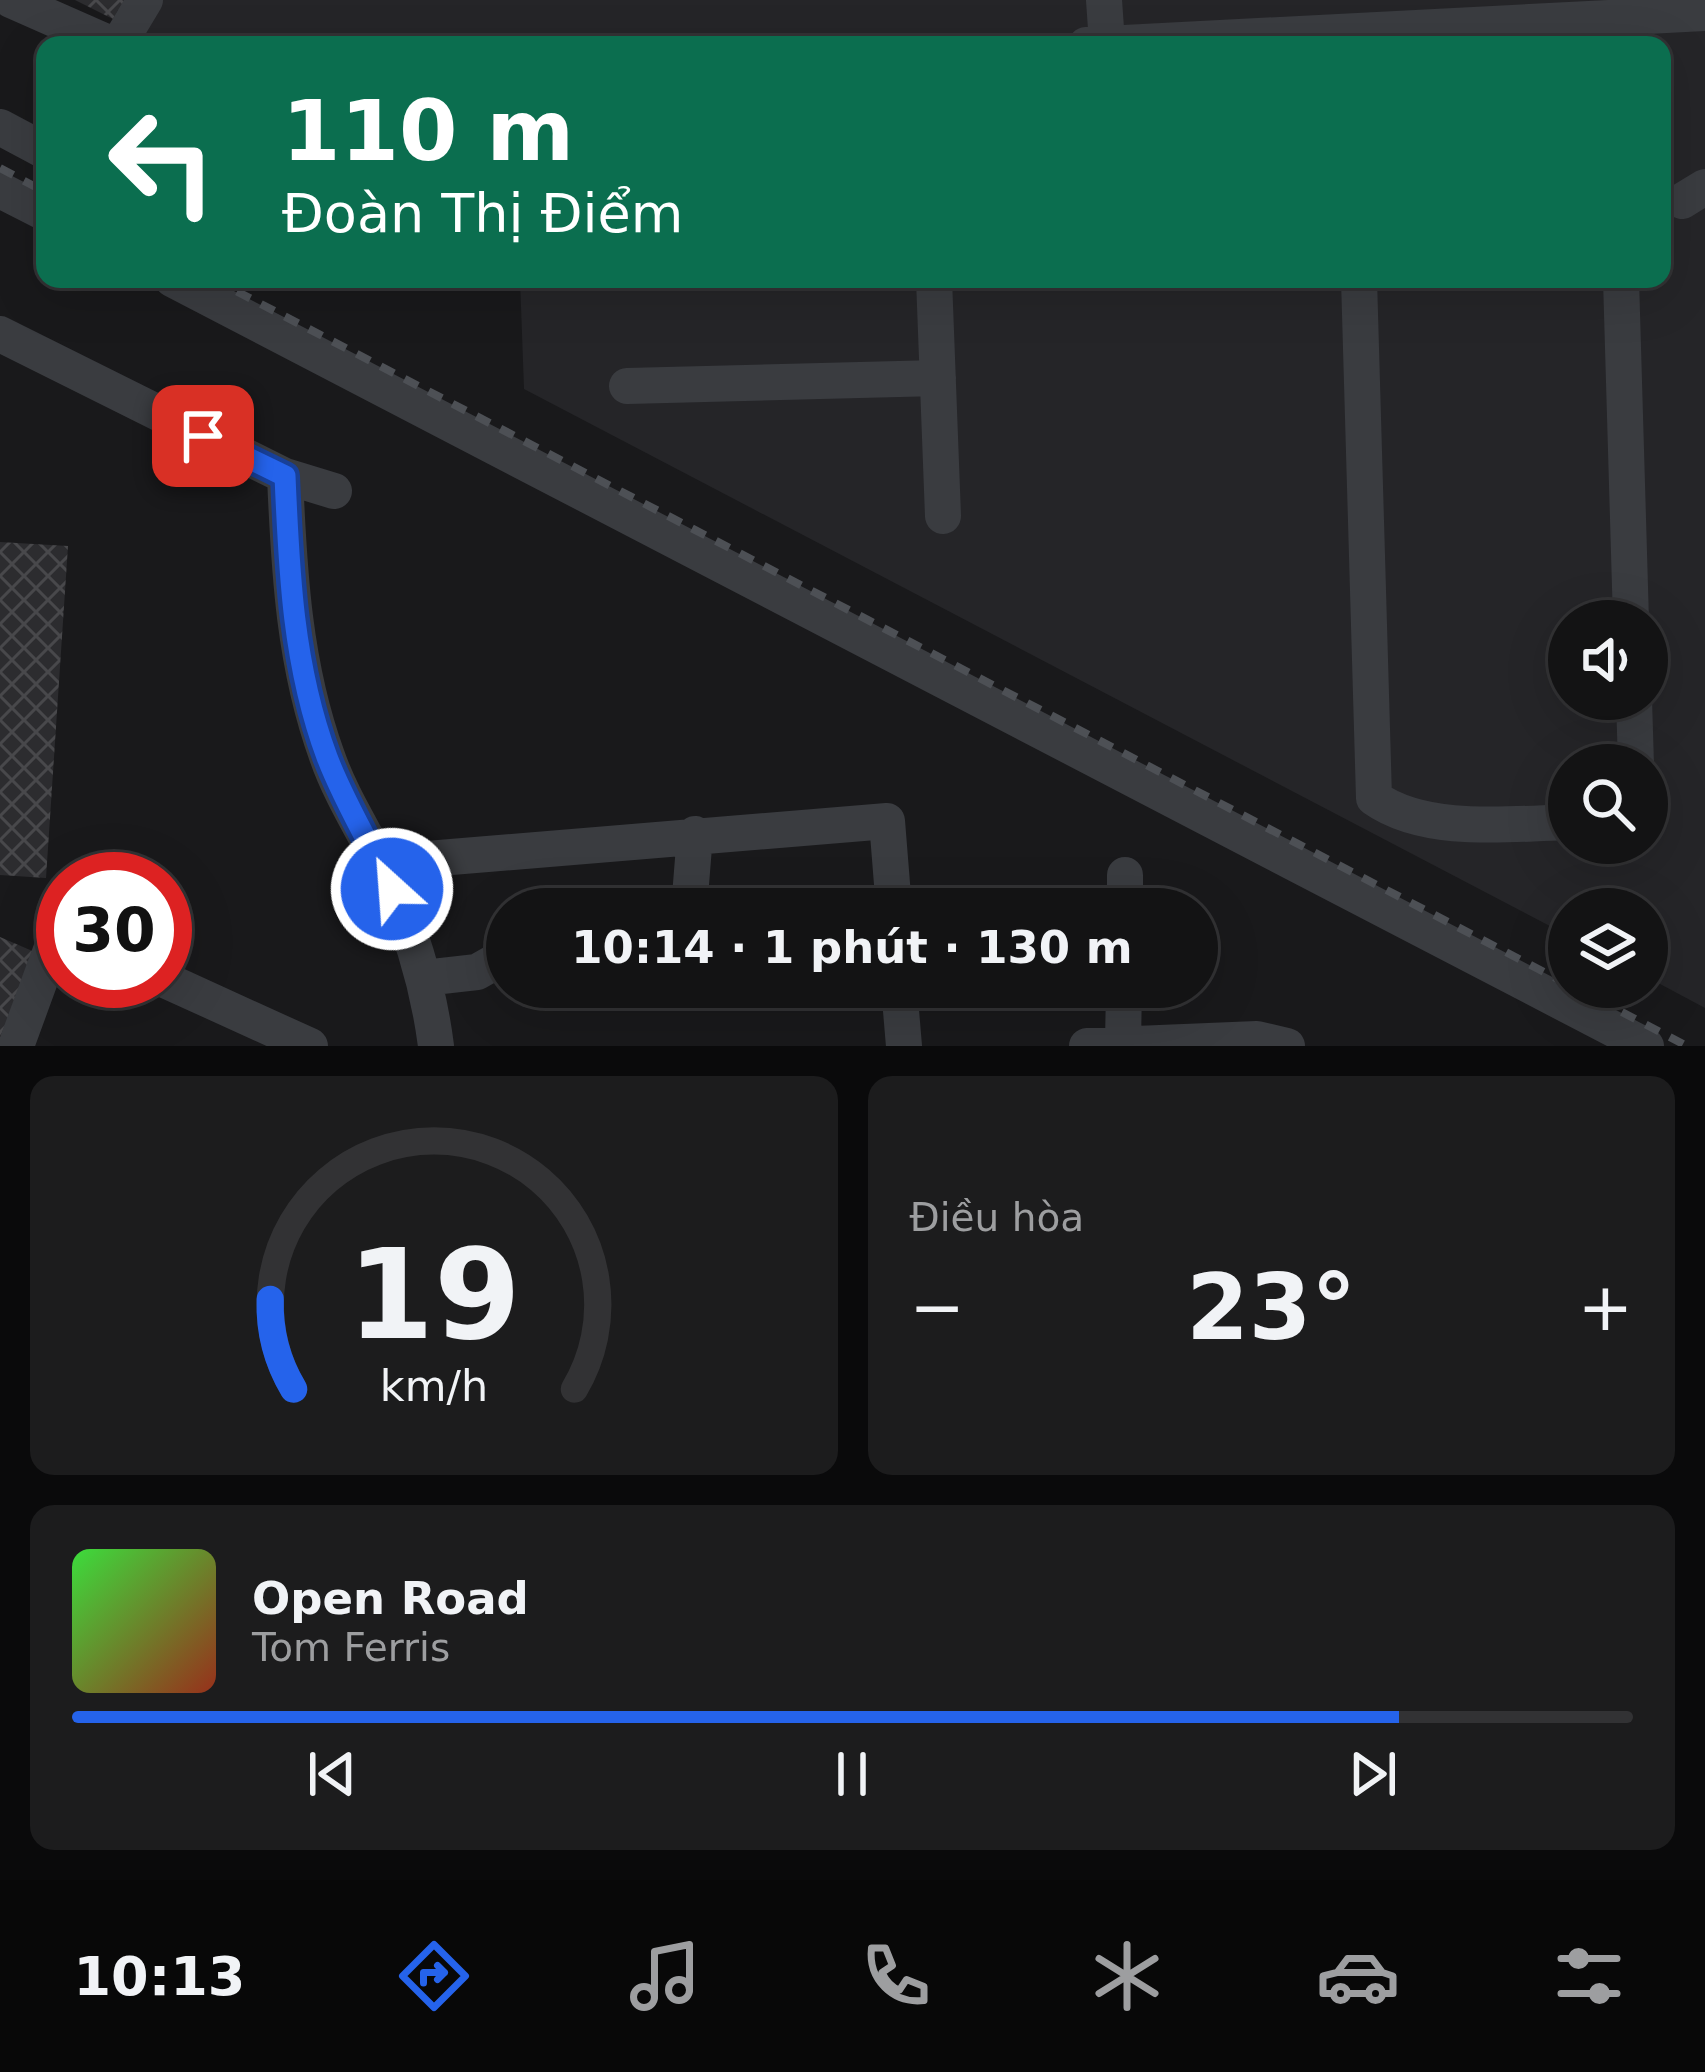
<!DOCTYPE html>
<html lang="vi">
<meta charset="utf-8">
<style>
body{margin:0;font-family:"DejaVu Sans",sans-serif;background:#1c1c1d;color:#f1f3f6;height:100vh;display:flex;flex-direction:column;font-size:45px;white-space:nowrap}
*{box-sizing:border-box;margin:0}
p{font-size:39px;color:#9d9ea0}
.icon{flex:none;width:66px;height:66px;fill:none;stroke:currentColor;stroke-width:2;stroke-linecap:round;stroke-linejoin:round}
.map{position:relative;height:1046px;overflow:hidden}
.panel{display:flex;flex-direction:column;gap:30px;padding:30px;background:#0a0a0b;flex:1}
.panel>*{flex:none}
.banner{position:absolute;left:36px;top:36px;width:1635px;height:252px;border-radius:24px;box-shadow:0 12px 48px #0002,0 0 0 3px #323234;background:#0b6e4f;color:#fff;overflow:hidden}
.tools{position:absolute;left:1548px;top:600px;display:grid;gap:24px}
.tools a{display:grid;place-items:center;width:120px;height:120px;border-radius:50%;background:#131314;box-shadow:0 12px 48px #0002,0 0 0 3px #323234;font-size:60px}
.speed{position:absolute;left:36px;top:852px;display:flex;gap:24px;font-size:60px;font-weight:700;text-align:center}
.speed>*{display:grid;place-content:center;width:156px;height:156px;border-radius:50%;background:#131314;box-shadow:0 12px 48px #0002,0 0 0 3px #323234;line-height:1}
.speed .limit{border:18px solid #d22;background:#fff;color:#111}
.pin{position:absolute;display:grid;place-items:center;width:102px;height:102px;color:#fff;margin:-51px;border-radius:24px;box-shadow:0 6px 18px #0006}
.me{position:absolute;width:132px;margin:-66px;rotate:334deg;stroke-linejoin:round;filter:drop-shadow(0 0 9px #0008)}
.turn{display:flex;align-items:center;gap:42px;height:252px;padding:0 48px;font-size:54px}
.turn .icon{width:156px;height:156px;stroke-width:2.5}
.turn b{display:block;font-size:84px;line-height:102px}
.big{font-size:90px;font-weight:800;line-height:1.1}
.panel .card{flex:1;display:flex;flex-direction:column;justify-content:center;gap:18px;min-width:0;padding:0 42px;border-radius:24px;background:#1c1c1d}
.panel .dial{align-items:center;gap:0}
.dial svg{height:312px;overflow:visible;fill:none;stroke:#323234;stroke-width:7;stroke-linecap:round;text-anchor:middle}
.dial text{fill:#f1f3f6;stroke:none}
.song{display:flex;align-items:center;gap:36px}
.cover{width:144px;height:144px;border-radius:18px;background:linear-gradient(135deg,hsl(120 70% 55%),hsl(10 70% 35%))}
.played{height:12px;border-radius:6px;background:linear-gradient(90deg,#2563eb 85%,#323234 85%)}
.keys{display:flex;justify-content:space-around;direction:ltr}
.heat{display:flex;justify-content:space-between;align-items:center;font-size:66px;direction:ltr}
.panel .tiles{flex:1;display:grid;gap:30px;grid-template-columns:1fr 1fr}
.card:last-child{grid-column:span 2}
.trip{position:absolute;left:486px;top:888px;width:732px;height:120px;border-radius:60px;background:#131314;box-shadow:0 12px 48px #0002,0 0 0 3px #323234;font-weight:800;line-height:120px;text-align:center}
.menu{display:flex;height:192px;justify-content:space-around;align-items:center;background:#080808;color:#9d9ea0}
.menu .icon{width:84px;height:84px}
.menu .selected{color:#2563eb}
.menu b{font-size:54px;color:#f1f3f6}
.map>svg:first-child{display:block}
.built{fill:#252528;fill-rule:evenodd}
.building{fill:url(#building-cross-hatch)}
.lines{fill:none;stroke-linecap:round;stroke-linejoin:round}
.minor{stroke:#3a3c40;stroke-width:36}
.rail{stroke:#4d5055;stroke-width:8;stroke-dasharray:15 12;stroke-linecap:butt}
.route-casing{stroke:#184099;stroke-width:30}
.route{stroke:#2563eb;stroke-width:21}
</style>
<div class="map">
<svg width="1705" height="1046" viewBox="0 0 1705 1046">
<defs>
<pattern id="building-cross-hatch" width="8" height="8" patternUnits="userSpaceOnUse" patternTransform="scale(3)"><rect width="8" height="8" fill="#2c2c2f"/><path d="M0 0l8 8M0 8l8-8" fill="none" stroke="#48484b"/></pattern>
</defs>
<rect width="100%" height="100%" fill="#19191b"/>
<path class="built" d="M150,0H1705V1008L1647,977V909H1569V936L524,389L520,279H1662V45H129ZM1569,621H1647V699H1569ZM1569,765H1647V843H1569Z"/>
<path class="building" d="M75,0H135L128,15L118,10L113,19Z
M0,542L68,546L46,878L0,875Z
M0,937L37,953L0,1037Z"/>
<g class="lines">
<path class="minor" d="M11,0L113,45
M1104,0L1107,43
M118,45L145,0
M1086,45L1705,13
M0,127L45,151
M0,190L45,213
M1682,201L1705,187
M172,279L1646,1046
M934,279L943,516
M1359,279L1374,798C1425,834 1508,824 1569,822
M1621,279L1631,621
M0,334L285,476L334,491
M627,386L938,378
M285,476C289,572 294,665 327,756C343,802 372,843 392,888C414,939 429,991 436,1046
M1634,699L1636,765
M379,863L887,821L894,909
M689,909L695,834
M1125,909V875
M424,978L477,972L507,955
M165,980L310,1046
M899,987L904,1046
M1123,1043L1124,987
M16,1046L58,931L63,934
M1087,1046L1257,1039L1287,1046"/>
<path class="rail" d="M0,168L45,192
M213,279L1569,985
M1574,987L1687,1046"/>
</g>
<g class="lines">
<defs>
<path id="route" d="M203,436L285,476C289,572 293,666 327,757C344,802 371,846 392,889"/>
</defs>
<use href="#route" class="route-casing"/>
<use href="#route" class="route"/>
</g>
</svg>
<div class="tools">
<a><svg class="icon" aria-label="sound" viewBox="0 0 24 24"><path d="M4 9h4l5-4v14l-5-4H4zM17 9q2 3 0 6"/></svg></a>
<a><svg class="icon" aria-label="search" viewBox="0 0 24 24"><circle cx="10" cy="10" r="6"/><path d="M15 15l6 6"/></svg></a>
<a><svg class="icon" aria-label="layers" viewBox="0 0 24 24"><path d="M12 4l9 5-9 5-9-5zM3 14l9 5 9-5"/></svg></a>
</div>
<div class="speed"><div class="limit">30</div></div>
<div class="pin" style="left:203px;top:436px;background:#d93025"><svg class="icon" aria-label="arrive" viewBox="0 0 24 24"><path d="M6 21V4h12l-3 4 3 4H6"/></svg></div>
<svg class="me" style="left:392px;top:889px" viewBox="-20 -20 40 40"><circle r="17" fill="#2563eb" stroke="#fff" stroke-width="3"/><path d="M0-11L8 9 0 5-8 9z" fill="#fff"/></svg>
<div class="trip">10:14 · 1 phút · 130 m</div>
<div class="banner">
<div class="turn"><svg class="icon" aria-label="left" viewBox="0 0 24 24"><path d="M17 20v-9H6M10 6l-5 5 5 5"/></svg><div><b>110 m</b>Đoàn Thị Điểm</div></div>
</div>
</div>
<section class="panel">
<div class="tiles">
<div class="card dial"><svg viewBox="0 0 100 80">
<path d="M14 69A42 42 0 1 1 86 69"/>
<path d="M14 69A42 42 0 0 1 8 46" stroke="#2563eb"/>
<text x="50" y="56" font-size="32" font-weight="700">19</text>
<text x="50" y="72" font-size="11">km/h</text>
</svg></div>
<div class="card"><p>Điều hòa</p>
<div class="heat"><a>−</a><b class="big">23°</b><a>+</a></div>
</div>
<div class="card">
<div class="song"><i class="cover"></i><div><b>Open Road</b><p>Tom Ferris</p></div></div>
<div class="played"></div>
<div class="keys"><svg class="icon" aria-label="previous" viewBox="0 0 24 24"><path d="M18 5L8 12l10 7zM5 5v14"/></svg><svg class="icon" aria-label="pause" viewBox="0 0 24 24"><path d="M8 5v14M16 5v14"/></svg><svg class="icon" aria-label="next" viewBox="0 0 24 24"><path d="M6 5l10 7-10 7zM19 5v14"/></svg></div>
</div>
</div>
</section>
<nav class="menu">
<b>10:13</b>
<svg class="icon selected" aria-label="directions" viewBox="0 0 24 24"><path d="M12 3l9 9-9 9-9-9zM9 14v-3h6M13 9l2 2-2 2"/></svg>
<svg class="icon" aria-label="music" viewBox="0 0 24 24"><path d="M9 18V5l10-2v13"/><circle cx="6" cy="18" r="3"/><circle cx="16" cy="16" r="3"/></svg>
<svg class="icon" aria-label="phone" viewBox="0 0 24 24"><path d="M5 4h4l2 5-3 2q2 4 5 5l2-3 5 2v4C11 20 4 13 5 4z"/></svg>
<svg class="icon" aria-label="climate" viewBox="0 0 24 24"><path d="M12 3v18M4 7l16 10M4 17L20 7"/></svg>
<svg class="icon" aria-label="car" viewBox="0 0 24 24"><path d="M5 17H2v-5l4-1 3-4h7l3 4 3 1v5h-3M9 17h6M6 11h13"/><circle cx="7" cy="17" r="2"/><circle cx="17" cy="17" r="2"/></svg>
<svg class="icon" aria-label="filters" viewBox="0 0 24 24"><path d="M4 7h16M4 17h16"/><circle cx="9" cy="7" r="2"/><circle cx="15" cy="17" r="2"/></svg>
</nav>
